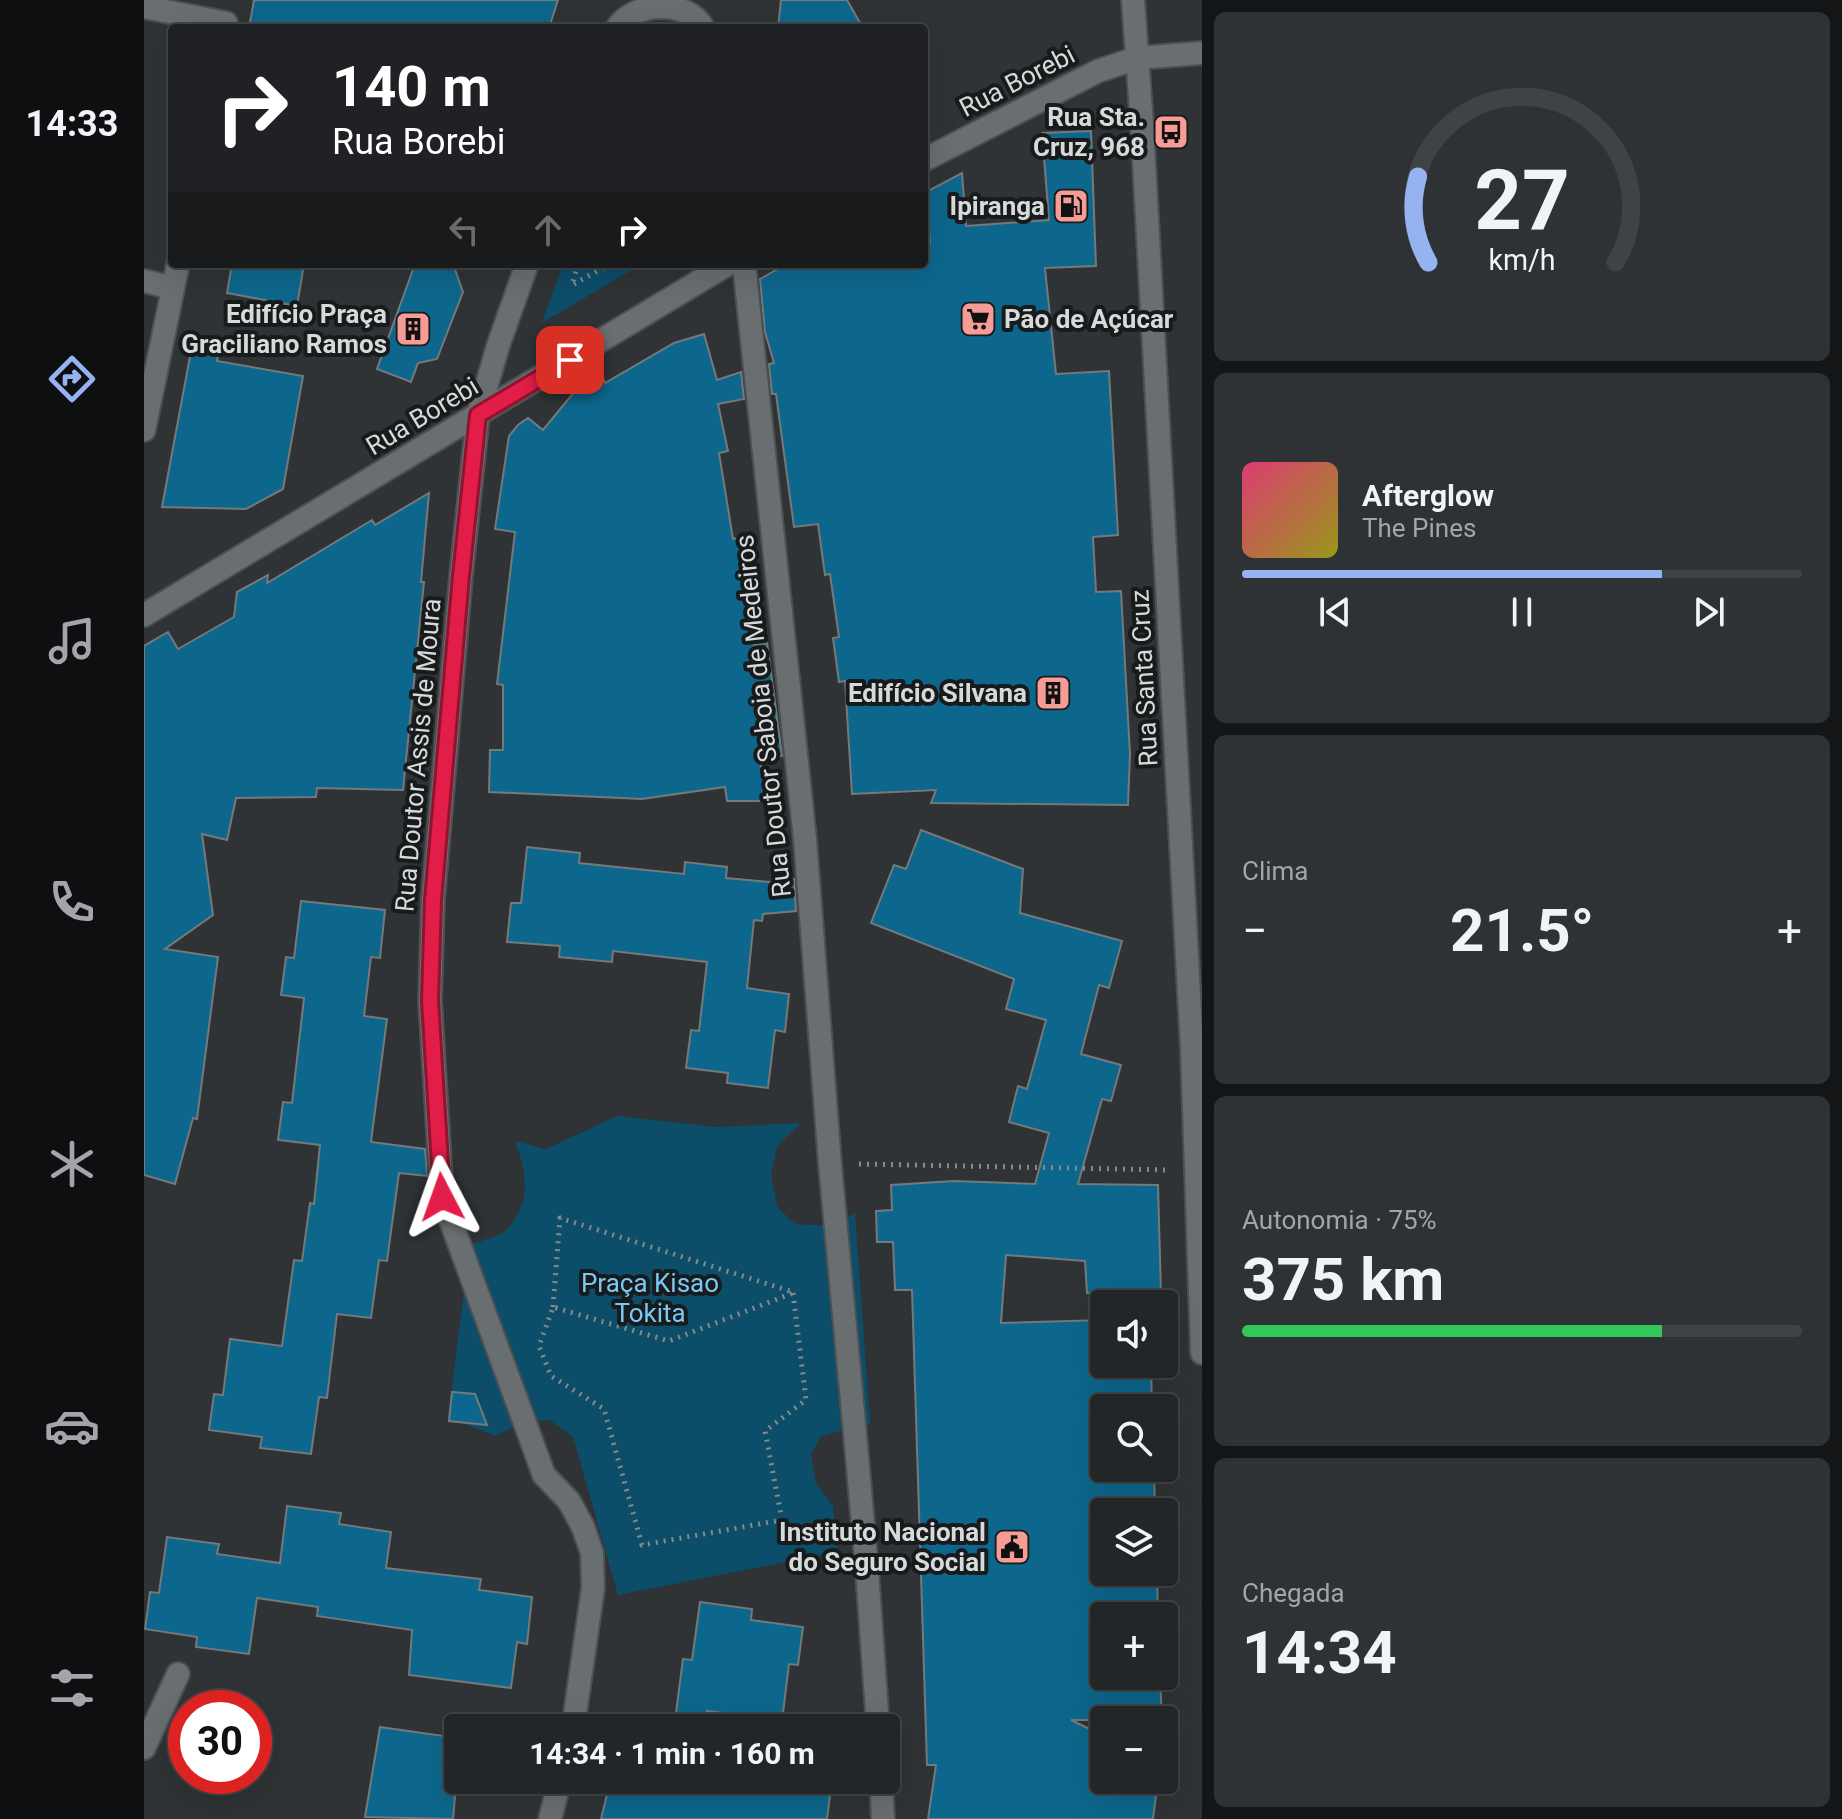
<!DOCTYPE html>
<html lang="pt">
<meta charset="utf-8">
<style>
body{margin:0;font-family:Roboto,sans-serif;background:#2f3234;color:#f1f3f6;height:100vh;display:flex;flex-direction:column;font-size:30px;white-space:nowrap}
*{box-sizing:border-box;margin:0}
p{font-size:26px;color:#a3a5a8}
.icon{flex:none;width:44px;height:44px;fill:none;stroke:currentColor;stroke-width:2;stroke-linecap:round;stroke-linejoin:round}
.map{position:relative;flex:1;overflow:hidden}
.details{display:flex;flex-direction:column;gap:12px;padding:12px;background:#131516;width:640px}
.details>*{flex:none}
.hud{position:absolute;left:24px;top:24px;width:760px;height:244px;border-radius:8px;box-shadow:0 8px 32px #0002,0 0 0 2px #404345;background:#202124;color:#fff;overflow:hidden}
.buttons{position:absolute;left:946px;top:1290px;display:grid;gap:16px}
.buttons a{display:grid;place-items:center;width:88px;height:88px;border-radius:8px;background:#232628;box-shadow:0 8px 32px #0002,0 0 0 2px #404345;font-size:40px}
.speed{position:absolute;left:24px;top:1690px;display:flex;gap:16px;font-size:40px;font-weight:700;text-align:center}
.speed>*{display:grid;place-content:center;width:104px;height:104px;border-radius:50%;background:#232628;box-shadow:0 8px 32px #0002,0 0 0 2px #404345;line-height:1}
.speed .limit{border:12px solid #d22;background:#fff;color:#111}
.pin{position:absolute;display:grid;place-items:center;width:68px;height:68px;color:#fff;margin:-34px;border-radius:16px;box-shadow:0 4px 12px #0006}
.me{position:absolute;width:88px;margin:-44px;rotate:356deg;stroke-linejoin:round;filter:drop-shadow(0 0 6px #0008)}
.turn{display:flex;align-items:center;gap:28px;height:168px;padding:0 32px;font-size:36px}
.turn .icon{width:104px;height:104px;stroke-width:2.5}
.turn b{display:block;font-size:56px;line-height:68px}
.lanes{display:flex;align-items:center;height:76px;padding:0 32px;background:#0003;justify-content:center;gap:40px;direction:ltr}
.lanes .off{opacity:.35}
.big{font-size:60px;font-weight:700;line-height:1.1}
.details .tile{flex:1;display:flex;flex-direction:column;justify-content:center;gap:12px;min-width:0;padding:0 28px;border-radius:12px;background:#2f3234}
.details .dial{align-items:center;gap:0}
.dial svg{height:208px;overflow:visible;fill:none;stroke:#404345;stroke-width:7;stroke-linecap:round;text-anchor:middle}
.dial text{fill:#f1f3f6;stroke:none}
.song{display:flex;align-items:center;gap:24px}
.cover{width:96px;height:96px;border-radius:12px;background:linear-gradient(135deg,hsl(340 70% 55%),hsl(60 70% 35%))}
.played{height:8px;border-radius:4px;background:linear-gradient(90deg,#95b2f1 75%,#404345 75%)}
.keys{display:flex;justify-content:space-around;direction:ltr}
.heat{display:flex;justify-content:space-between;align-items:center;font-size:44px;direction:ltr}
.charge{height:12px;border-radius:6px;background:linear-gradient(90deg,#34c759 75%,#404345 0)}
.trip{position:absolute;left:300px;top:1714px;width:456px;height:80px;border-radius:8px;background:#232628;box-shadow:0 8px 32px #0002,0 0 0 2px #404345;font-weight:700;line-height:80px;text-align:center}
main{display:flex;flex:1;min-height:0}
.tabs{display:flex;flex-direction:column;width:144px;justify-content:space-around;align-items:center;background:#0e0f10;color:#a3a5a8}
.tabs .icon{width:56px;height:56px}
.tabs .selected{color:#95b2f1}
.tabs b{font-size:36px;color:#f1f3f6}
.map>svg:first-child{display:block}
.green{fill:#0c4d6a}
.building{fill:#0d678c;stroke:#74797c;stroke-width:2}
.lines{fill:none;stroke-linecap:round;stroke-linejoin:round}
.pedestrian-casing{stroke:#4d5052;stroke-width:26}
.minor-casing{stroke:#4d5052;stroke-width:26}
.tertiary-casing{stroke:#4d5052;stroke-width:26}
.path{stroke:#878a8b;stroke-width:5;stroke-dasharray:2 6;stroke-linecap:butt}
.pedestrian{stroke:#696e70;stroke-width:22}
.minor{stroke:#696e70;stroke-width:22}
.tertiary{stroke:#696e70;stroke-width:22}
.route-casing{stroke:#92132f;stroke-width:20}
.route{stroke:#e11d48;stroke-width:14}
.labels{text-anchor:middle;dominant-baseline:central;stroke-width:8;stroke-linejoin:round;paint-order:stroke}
.street-label{font-size:26px;fill:#d7dadb;stroke:#181a1b}
.poi-label{font-size:26px;font-weight:bold;fill:#d7dadb;stroke:#181a1b;text-anchor:end}
.park-label{font-size:26px;fill:#78c9f5;stroke:#181a1b}
</style>
<main>
<nav class="tabs">
<b>14:33</b>
<svg class="icon selected" aria-label="directions" viewBox="0 0 24 24"><path d="M12 3l9 9-9 9-9-9zM9 14v-3h6M13 9l2 2-2 2"/></svg>
<svg class="icon" aria-label="music" viewBox="0 0 24 24"><path d="M9 18V5l10-2v13"/><circle cx="6" cy="18" r="3"/><circle cx="16" cy="16" r="3"/></svg>
<svg class="icon" aria-label="phone" viewBox="0 0 24 24"><path d="M5 4h4l2 5-3 2q2 4 5 5l2-3 5 2v4C11 20 4 13 5 4z"/></svg>
<svg class="icon" aria-label="climate" viewBox="0 0 24 24"><path d="M12 3v18M4 7l16 10M4 17L20 7"/></svg>
<svg class="icon" aria-label="car" viewBox="0 0 24 24"><path d="M5 17H2v-5l4-1 3-4h7l3 4 3 1v5h-3M9 17h6M6 11h13"/><circle cx="7" cy="17" r="2"/><circle cx="17" cy="17" r="2"/></svg>
<svg class="icon" aria-label="filters" viewBox="0 0 24 24"><path d="M4 7h16M4 17h16"/><circle cx="9" cy="7" r="2"/><circle cx="15" cy="17" r="2"/></svg>
</nav>
<div class="map">
<svg width="1058" height="1819" viewBox="0 0 1058 1819">
<rect width="100%" height="100%" fill="#2f3335"/>
<path class="green" d="M419,264H498L398,323Z
M473,1116L572,1127L657,1123L633,1146L627,1175L633,1207L651,1224L685,1226L711,1213L726,1424L677,1436L667,1455L672,1483L689,1506L693,1552L474,1595L429,1437L406,1420L378,1422L351,1436L304,1417L326,1245C336,1241 353,1238 362,1230C388,1205 383,1172 371,1141L402,1149Z"/>
<path class="building" d="M110,0H414L405,28H105Z
M637,0H703L719,28H634Z
M947,131L952,266L901,268L912,374L965,371L974,535L949,537L952,592L977,591L986,754L984,805L787,803L792,790L708,794L701,681L695,682L689,638L695,637L686,574L681,575L674,524L650,527L632,394H628L625,364L630,363L621,332L616,279L643,264H780V245L786,244L782,192L818,173L822,226L905,220L898,133Z
M88,264H160L153,306L83,293Z
M271,264H309L319,292L293,359L274,363L267,382L233,369Z
M560,334L573,380L597,372L600,399L574,404L584,451L575,453L589,539L603,536L610,564L597,566L610,645L623,643L638,756L616,759L622,801H583L581,787L498,799L345,792L346,750H359V685L353,684L371,532L351,529L365,436L374,425L384,418L399,430L431,391L458,375L461,383L530,343Z
M50,335L77,340L73,361L159,376L139,489L102,509L18,507Z
M285,493L277,582H280L259,790L173,788L172,797L92,798L83,840L58,834L69,915L21,949L74,957L53,1119L49,1118L31,1184L0,1175V646L24,632L34,649L90,617L93,592L124,575L123,583L228,520L231,525Z
M777,830L879,869L876,913L978,941L965,988L955,985L937,1054L977,1065L967,1101L958,1099L934,1184L1014,1185L1017,1295L943,1293L941,1261L862,1255L857,1323L960,1320V1364H1007L1008,1408H960V1468H1010L1011,1512H960V1572H1013L1014,1616H960V1676H1016L1018,1720H927L960,1736V1780H1014L1009,1819H784L792,1765H783L768,1290H751L749,1242H733L732,1211L748,1210L747,1185L810,1181L891,1184L905,1133L865,1122L874,1086L883,1089L902,1020L862,1009L870,979L727,923L750,865L762,869Z
M383,847L436,853L435,863L540,874L541,862L583,867L582,878L625,882L650,879L652,911L619,914L618,921L610,920L603,988L645,994L641,1032L631,1030L624,1088L583,1083L584,1073L542,1068L547,1030L555,1031L563,962L469,951L468,962L415,957L416,946L363,942L367,903H377Z
M157,901L241,910L236,958L227,957L220,1016L243,1019L227,1142L281,1149L283,1176L255,1173L243,1261L235,1260L227,1318L193,1314L183,1398L175,1397L167,1454L116,1448L118,1437L65,1430L70,1394L79,1395L86,1339L138,1346L150,1260L158,1261L166,1203L170,1204L176,1145L134,1140L139,1102L148,1103L160,998L137,995L142,957L150,958Z
M308,1392L331,1394L343,1425L305,1421Z
M143,1506L197,1513L195,1524L247,1532L242,1568L337,1579L335,1590L388,1597L383,1644L373,1642L367,1688L265,1675L268,1630L173,1616L174,1607L113,1598L105,1654L52,1647L53,1637L1,1629L6,1592L15,1593L23,1537L75,1544L73,1554L136,1563Z
M556,1602L608,1609L607,1620L659,1627L654,1665L645,1664L638,1721L563,1711L562,1728H530L539,1659L548,1660Z
M236,1727L307,1737L303,1762L314,1763L309,1819L221,1817Z
M461,1780H688L683,1819H457L466,1782Z"/>
<g class="lines">
<defs>
<path id="pedestrian" d="M686,1164L712,1445
M298,1197L400,1475"/>
<path id="minor" d="M0,7L82,23
M473,28C491,0 545,0 559,28
M780,160L954,71L993,58L1058,53
M600,264L661,839L686,1164
M0,281L29,288
M0,430L34,264
M0,615L584,264
M298,1197L286,1000L289,900L317,576L334,415L354,346L383,264
M712,1445L723,1570L734,1728
M400,1475L425,1501L439,1527L448,1553L449,1588L429,1728
M0,1748L34,1674
M737,1780L739,1819
M406,1819L416,1780"/>
<path id="tertiary" d="M989,0L998,125L1048,1049L1058,1353"/>
</defs>
<use href="#pedestrian" class="pedestrian-casing"/>
<use href="#minor" class="minor-casing"/>
<use href="#tertiary" class="tertiary-casing"/>
<path class="path" d="M434,264L428,285L466,264
M715,1164L1025,1170
M649,1293L662,1400L621,1431L638,1520L498,1545L460,1409L407,1376L395,1346L409,1307L525,1341Z
M409,1307L416,1218L649,1292"/>
<use href="#pedestrian" class="pedestrian"/>
<use href="#minor" class="minor"/>
<use href="#tertiary" class="tertiary"/>
</g>
<g class="lines">
<defs>
<path id="route" d="M298,1197L286,1000L289,900L317,576L334,415L426,360"/>
</defs>
<use href="#route" class="route-casing"/>
<use href="#route" class="route"/>
</g>
<defs>
<symbol id="bus-square" viewBox="-11 -11 22 22"><rect x="-9" y="-9" width="18" height="18" rx="4" fill="#f59c96" stroke="#181a1b"/><path d="M-5-6H5V4H4V6H2V4H-2V6H-4V4H-5ZM-3.5-4V0h7V-4ZM-3.5 1.2v1.5H-2V1.2ZM2 1.2v1.5H3.5V1.2Z" fill="#111"/></symbol>
<symbol id="fuel-square" viewBox="-11 -11 22 22"><rect x="-9" y="-9" width="18" height="18" rx="4" fill="#f59c96" stroke="#181a1b"/><path d="M-5.5-6h7V0h2V4h1.3V-2.5L3-4.5l.8-.8L6-3V5H2.5V1h-1V6h-7ZM-4.2-4.7v3.2H.2V-4.7Z" fill="#111"/></symbol>
<symbol id="supermarket-square" viewBox="-11 -11 22 22"><rect x="-9" y="-9" width="18" height="18" rx="4" fill="#f59c96" stroke="#181a1b"/><path d="M-6-5.5h2.5l.6 2H6L4.5 2H-2.5L-4.4-4H-6ZM-1.5 3.2a1.3 1.3 0 1 0 .1 0ZM3 3.2a1.3 1.3 0 1 0 .1 0Z" fill="#111"/></symbol>
<symbol id="building-square" viewBox="-11 -11 22 22"><rect x="-9" y="-9" width="18" height="18" rx="4" fill="#f59c96" stroke="#181a1b"/><path d="M-4-6H4V6H1V3H-1V6H-4ZM-2.5-4.3h1.7v1.8h-1.7ZM.8-4.3h1.7v1.8H.8ZM-2.5-1h1.7V.8h-1.7ZM.8-1h1.7V.8H.8Z" fill="#111"/></symbol>
<symbol id="civic-square" viewBox="-11 -11 22 22"><rect x="-9" y="-9" width="18" height="18" rx="4" fill="#f59c96" stroke="#181a1b"/><path d="M-.6-6.5H3V-4.5H.6V-3L4-1V1h2V6H-6V1h2V-1L-.6-3ZM-1.2 2.5V6h2.4V2.5Z" fill="#111"/></symbol>
</defs>
<g fill-rule="evenodd">
<use href="#bus-square" x="1007" y="112" width="40" height="40"/>
<use href="#fuel-square" x="907" y="186" width="40" height="40"/>
<use href="#supermarket-square" x="814" y="299" width="40" height="40"/>
<use href="#building-square" x="249" y="309" width="40" height="40"/>
<use href="#building-square" x="889" y="673" width="40" height="40"/>
<use href="#civic-square" x="848" y="1527" width="40" height="40"/>
</g>
<g class="labels">
<g class="street-label">
<text transform="translate(873 81) rotate(-27)">Rua Borebi</text>
<text transform="translate(278 416) rotate(-31)">Rua Borebi</text>
<text transform="translate(1000 678) rotate(-93)">Rua Santa Cruz</text>
<text transform="translate(619 716) rotate(-96)">Rua Doutor Saboia de Medeiros</text>
<text transform="translate(274 755) rotate(-85)">Rua Doutor Assis de Moura</text>
</g>
<g class="poi-label">
<text x="1001" y="117">Rua Sta.<tspan x="1001" dy="30">Cruz, 968</tspan></text>
<text x="901" y="206">Ipiranga</text>
<text x="243" y="314">Edifício Praça<tspan x="243" dy="30">Graciliano Ramos</tspan></text>
<text x="860" y="319" text-anchor="start">Pão de Açúcar</text>
<text x="883" y="693">Edifício Silvana</text>
<text x="842" y="1532">Instituto Nacional<tspan x="842" dy="30">do Seguro Social</tspan></text>
</g>
<g class="park-label">
<text x="506" y="1283">Praça Kisao<tspan x="506" dy="30">Tokita</tspan></text>
</g>
</g>
</svg>
<div class="buttons">
<a><svg class="icon" aria-label="sound" viewBox="0 0 24 24"><path d="M4 9h4l5-4v14l-5-4H4zM17 9q2 3 0 6"/></svg></a>
<a><svg class="icon" aria-label="search" viewBox="0 0 24 24"><circle cx="10" cy="10" r="6"/><path d="M15 15l6 6"/></svg></a>
<a><svg class="icon" aria-label="layers" viewBox="0 0 24 24"><path d="M12 4l9 5-9 5-9-5zM3 14l9 5 9-5"/></svg></a>
<a>+</a>
<a>−</a>
</div>
<div class="speed"><div class="limit">30</div></div>
<div class="pin" style="left:426px;top:360px;background:#d93025"><svg class="icon" aria-label="arrive" viewBox="0 0 24 24"><path d="M6 21V4h12l-3 4 3 4H6"/></svg></div>
<svg class="me" style="left:298px;top:1197px" viewBox="-20 -20 40 40"><path d="M0-17L14 15 0 8-14 15z" fill="#e11d48" stroke="#fff" stroke-width="4"/></svg>
<div class="trip">14:34 · 1 min · 160 m</div>
<div class="hud">
<div class="turn"><svg class="icon" aria-label="right" viewBox="0 0 24 24"><path d="M7 20v-9h11M14 6l5 5-5 5"/></svg><div><b>140 m</b>Rua Borebi</div></div>
<div class="lanes"><svg class="icon off" aria-label="left" viewBox="0 0 24 24"><path d="M17 20v-9H6M10 6l-5 5 5 5"/></svg><svg class="icon off" aria-label="ahead" viewBox="0 0 24 24"><path d="M12 20V5M6 11l6-6 6 6"/></svg><svg class="icon" aria-label="right" viewBox="0 0 24 24"><path d="M7 20v-9h11M14 6l5 5-5 5"/></svg></div>
</div>
</div>
<section class="details">
<div class="tile dial"><svg viewBox="0 0 100 80">
<path d="M14 69A42 42 0 1 1 86 69"/>
<path d="M14 69A42 42 0 0 1 10 36" stroke="#95b2f1"/>
<text x="50" y="56" font-size="32" font-weight="700">27</text>
<text x="50" y="72" font-size="11">km/h</text>
</svg></div>
<div class="tile">
<div class="song"><i class="cover"></i><div><b>Afterglow</b><p>The Pines</p></div></div>
<div class="played"></div>
<div class="keys"><svg class="icon" aria-label="previous" viewBox="0 0 24 24"><path d="M18 5L8 12l10 7zM5 5v14"/></svg><svg class="icon" aria-label="pause" viewBox="0 0 24 24"><path d="M8 5v14M16 5v14"/></svg><svg class="icon" aria-label="next" viewBox="0 0 24 24"><path d="M6 5l10 7-10 7zM19 5v14"/></svg></div>
</div>
<div class="tile"><p>Clima</p>
<div class="heat"><a>−</a><b class="big">21.5°</b><a>+</a></div>
</div>
<div class="tile"><p>Autonomia · 75%</p><b class="big">375 km</b><div class="charge"></div></div>
<div class="tile"><p>Chegada</p><b class="big">14:34</b></div>
</section>
</main>
